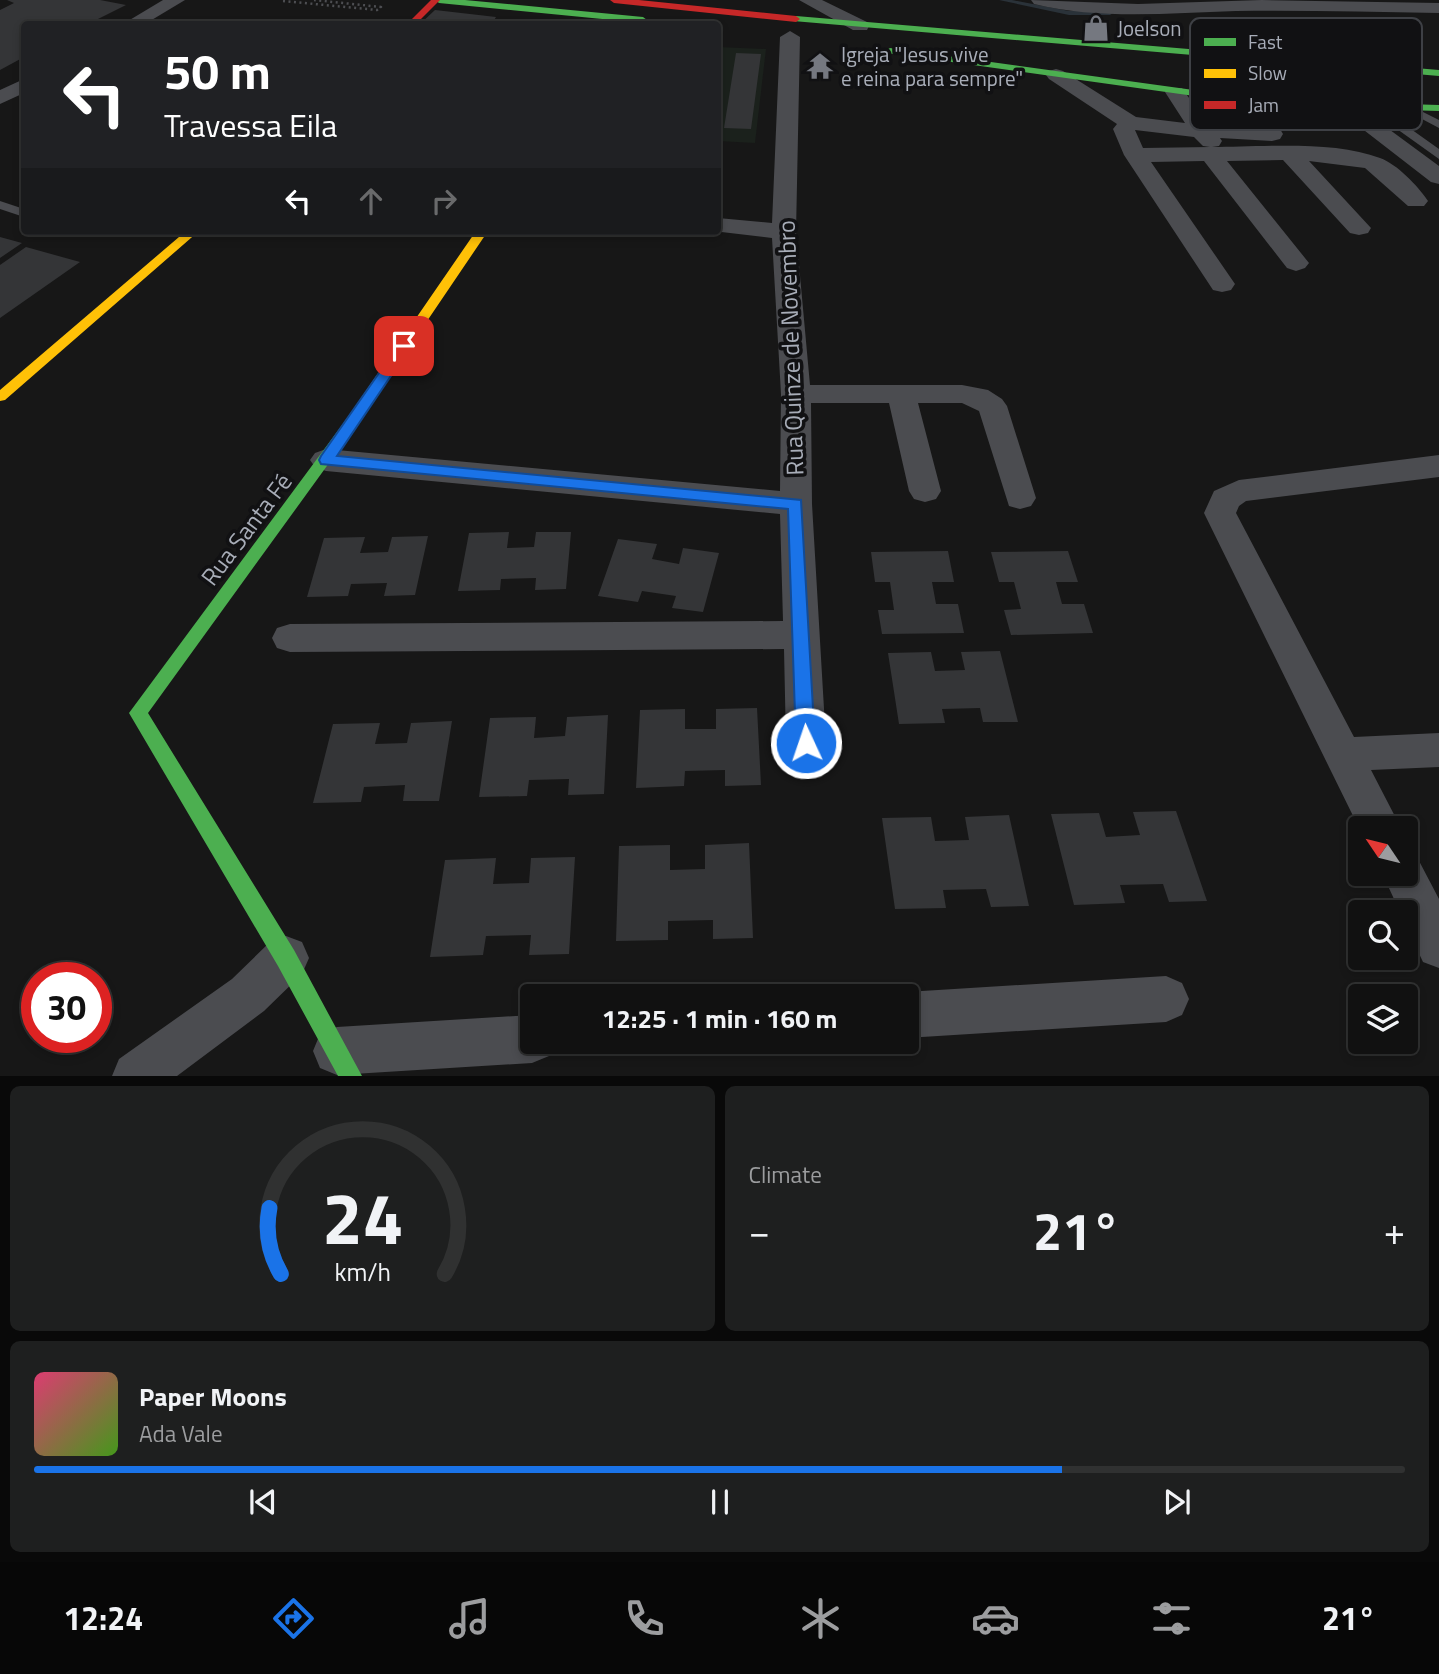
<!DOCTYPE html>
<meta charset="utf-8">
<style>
body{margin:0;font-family:"Titillium Web",sans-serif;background:#1e1f1f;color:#f1f3f6;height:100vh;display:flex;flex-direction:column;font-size:26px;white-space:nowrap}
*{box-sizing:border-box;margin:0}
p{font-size:23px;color:#9c9d9f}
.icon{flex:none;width:38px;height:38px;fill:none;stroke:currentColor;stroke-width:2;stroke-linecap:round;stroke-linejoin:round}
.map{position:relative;height:1076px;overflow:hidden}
.details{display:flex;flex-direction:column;gap:10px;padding:10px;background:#090909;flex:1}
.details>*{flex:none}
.guide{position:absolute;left:21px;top:21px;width:700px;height:214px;border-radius:7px;box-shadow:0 4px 10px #0003,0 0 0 2px #303131;background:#202124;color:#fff;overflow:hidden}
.needle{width:46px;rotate:305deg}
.tools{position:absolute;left:1348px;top:816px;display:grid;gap:14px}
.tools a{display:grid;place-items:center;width:70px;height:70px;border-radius:7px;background:#111;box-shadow:0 4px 10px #0003,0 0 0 2px #303131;font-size:35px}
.speed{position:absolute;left:21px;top:962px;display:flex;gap:14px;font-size:35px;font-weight:700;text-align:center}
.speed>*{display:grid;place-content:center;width:91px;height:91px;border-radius:50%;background:#111;box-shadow:0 4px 10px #0003,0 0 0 2px #303131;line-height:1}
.speed .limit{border:10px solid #d22;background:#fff;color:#111}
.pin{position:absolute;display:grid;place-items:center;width:60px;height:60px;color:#fff;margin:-30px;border-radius:14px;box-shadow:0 4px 10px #0006}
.me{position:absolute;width:77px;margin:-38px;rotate:357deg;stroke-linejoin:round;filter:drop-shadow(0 0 5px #0008)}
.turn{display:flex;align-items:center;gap:24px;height:147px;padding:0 28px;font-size:32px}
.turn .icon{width:91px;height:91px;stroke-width:2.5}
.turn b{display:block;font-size:49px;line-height:60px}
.lanes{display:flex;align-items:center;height:66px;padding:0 28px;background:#0003;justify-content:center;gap:35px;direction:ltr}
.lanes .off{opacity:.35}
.big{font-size:52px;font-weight:700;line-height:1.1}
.details .widget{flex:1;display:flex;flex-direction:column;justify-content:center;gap:10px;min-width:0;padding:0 24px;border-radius:10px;background:#1e1f1f}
.details .dial{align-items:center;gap:0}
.dial svg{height:182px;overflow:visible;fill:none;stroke:#303131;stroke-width:7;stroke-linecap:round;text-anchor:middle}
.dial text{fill:#f1f3f6;stroke:none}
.song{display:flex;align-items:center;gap:21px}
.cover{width:84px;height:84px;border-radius:10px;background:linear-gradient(135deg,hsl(340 70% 55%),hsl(100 70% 35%))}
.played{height:7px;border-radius:4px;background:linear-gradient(90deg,#1a73e8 75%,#303131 75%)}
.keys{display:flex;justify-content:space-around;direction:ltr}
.heat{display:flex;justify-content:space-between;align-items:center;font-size:38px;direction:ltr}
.details .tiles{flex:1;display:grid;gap:10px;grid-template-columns:1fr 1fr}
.widget:last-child{grid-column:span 2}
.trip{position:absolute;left:520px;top:984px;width:399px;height:70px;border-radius:7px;background:#111;box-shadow:0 4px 10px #0003,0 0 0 2px #303131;font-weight:700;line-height:70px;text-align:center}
.tab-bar{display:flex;height:112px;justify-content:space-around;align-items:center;background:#070707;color:#9c9d9f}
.tab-bar .icon{width:49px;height:49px}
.tab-bar .active{color:#1a73e8}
.tab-bar b{font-size:32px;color:#f1f3f6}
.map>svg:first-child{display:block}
.green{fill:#1b211c}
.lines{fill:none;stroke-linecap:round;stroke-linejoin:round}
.stream{fill:#2a3239;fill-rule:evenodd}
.building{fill:#343537}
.path{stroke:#4d4e52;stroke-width:2.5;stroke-dasharray:2 3.5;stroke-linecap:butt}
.lane{fill:#4b4c50;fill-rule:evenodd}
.street{fill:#4b4c50;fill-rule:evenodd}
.fast{fill:#4caf50;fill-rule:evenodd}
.slow{fill:#ffc107;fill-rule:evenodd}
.jam{fill:#c62828;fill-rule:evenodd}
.route{fill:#1a73e8;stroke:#114b97;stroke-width:2}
.labels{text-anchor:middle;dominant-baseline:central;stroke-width:7;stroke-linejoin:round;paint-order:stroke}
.far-poi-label{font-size:21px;fill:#a8adb8;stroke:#111113;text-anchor:start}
.street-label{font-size:24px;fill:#a8adb8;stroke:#111113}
.key{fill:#111113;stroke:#3e4045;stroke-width:2}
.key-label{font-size:19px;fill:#a8adb8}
</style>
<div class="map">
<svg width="1439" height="1076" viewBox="0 0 1439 1076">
<rect width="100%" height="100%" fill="#171717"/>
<path class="green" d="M718,47L766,49L755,143L718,141Z"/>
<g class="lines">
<path class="stream" d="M999,0H1012L1069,11H1110L1113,13L1110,15H1069Z"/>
</g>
<path class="building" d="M7,0H100L126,5L88,24H24V57L0,70V10L14,3Z
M435,10L496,17L492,24H420Z
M736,53L761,54L751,129L724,128Z
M0,237L22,243L0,258Z
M26,247L80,262L0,318V265Z
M509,532L507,548L534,547L536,532H571L566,589L535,590L536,578L501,579L500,590L458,591L469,533Z
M428,536L415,595L384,596L387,583L351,584L348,596L307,597L324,538L365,537L360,553L388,552L392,537Z
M618,539L657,544L652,559L679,564L683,548L719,553L703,612L672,608L676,596L642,591L638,602L598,596Z
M948,551L954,582H932L936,604H958L964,633L882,634L878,610H894L890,582H875L871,552Z
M1068,551L1078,582H1056L1062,604H1084L1093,633L1011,635L1004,610L1021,609L1014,582H999L991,552Z
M1000,651L1018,722H983L980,708L942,709L945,723L899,724L888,653L931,652L935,671L965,670L961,652Z
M757,708L761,785L725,786V770L685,771L684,786L636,788L640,710L685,709V729H716V709Z
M608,715L604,794L568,795L569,779L529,780L527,796L479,797L490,718L536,717L534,738L565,736L567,717Z
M452,721L439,801H403L405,785L364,787L361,802L313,803L333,724L380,723L375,744L407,743L411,723Z
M1176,811L1207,901L1169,902L1163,884L1120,885L1125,903L1074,905L1051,814L1099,813L1106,837L1140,835L1133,812Z
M1009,815L1029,906L991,907L986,889L943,890L946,908L895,909L882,818L931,817L935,841L969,840L965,817Z
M749,843L753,938L713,939V920L668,921V940L616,941L619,846L670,845V870L705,869V845Z
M575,857L569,954L529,955L531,935L486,936L483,955L430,957L445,860L496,858L493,884L529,883L531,858Z"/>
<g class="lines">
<path class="path" d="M283,1L377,10L381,7L314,0"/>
<path class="lane" d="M1369,105H1377L1439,149V159L1369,109Z
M1409,105L1439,120V128L1405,110L1403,108Z
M0,201L24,209V217L0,209Z"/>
<path class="street" d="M163,0H185L145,24H123Z
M799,0H822L867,22L869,26L867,30H853Z
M1031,0L1138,4L1262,0L1439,3V13C1371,12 1303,10 1236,11C1168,13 1100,20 1034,4Z
M790,31L800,37L796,232L810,385H962L988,390L1002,399L1007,406L1036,498L1031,506L1020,509L1009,506L979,411L962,403H918L941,491L936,499L925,502L914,499L909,491L889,403H811L812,504L826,743L820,755L806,760L792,755L786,743L784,649L290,652L277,648L272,638L277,628L290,624L783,621L780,514L326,471L315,467L310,460L315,453L326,449L780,491L781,394L772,238L713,231H718V218L772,223L780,37Z
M1056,69L1063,71L1136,117L1185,123L1165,92L1168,88H1182L1208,125L1272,127L1280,129L1283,134L1280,139L1272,141L1220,138L1222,141L1219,146L1212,147C1261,147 1334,140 1380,158C1397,164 1418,186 1428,201L1424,206H1408L1365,168L1309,161L1371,228L1368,233L1359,235L1350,233L1283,160L1227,161L1309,263L1305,268L1296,271L1287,268L1204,161L1151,162L1235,284L1231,290L1222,292L1213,290L1124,155L1113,129L1117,124L1049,79L1046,75L1049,71ZM1135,130L1194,137L1203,146L1210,147L1143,148Z
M24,79V93L0,104V90Z
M1345,100L1352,102L1439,166V184L1431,182L1338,110L1334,106L1338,102Z
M1439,455V477L1246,501L1239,506L1236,513L1354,737L1439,733V767L1371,770L1401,828H1360V830L1204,513L1214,491L1239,480Z
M1405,854L1418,859L1439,899V968L1423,962L1405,924V912H1400L1382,873H1405Z
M286,936L302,942L309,958L302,974L264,1011L177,1076H112L119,1059L232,979L270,942Z
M1166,976L1182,983L1189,999L1182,1015L1166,1022L906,1038V996H896L906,992Z
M532,1015V1041H555L549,1056L532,1063L337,1075L320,1068L313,1051L320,1034L337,1027Z"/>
<path class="fast" d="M435,0H465L643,17L647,20L643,23L439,3Z
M796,16L1439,70V76L793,21V17Z
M890,48L1266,100L1439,105V111L1266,106L887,53L885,51Z
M353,415L360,420L358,423L148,713L294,950L362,1076H338L278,966L129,713L348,417Z"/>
<path class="slow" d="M186,231H199L5,400L0,401V390Z
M476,231H488L358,423H348L346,420L348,417Z"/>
<path class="jam" d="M431,0H440L416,24H407Z
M610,0H639L796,16L800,19L796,22L614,3Z"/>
</g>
<path class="route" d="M404,342L411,346L337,456L801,500L815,743L812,748L806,751L799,748L796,743L788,509L321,464L319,460L321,456L400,343Z"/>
<defs>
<symbol id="shop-bare" viewBox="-9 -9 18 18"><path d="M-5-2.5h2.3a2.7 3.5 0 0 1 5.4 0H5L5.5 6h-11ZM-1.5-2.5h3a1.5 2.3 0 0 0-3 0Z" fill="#757880" stroke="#111113" stroke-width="2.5" paint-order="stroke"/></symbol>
<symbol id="temple-bare" viewBox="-9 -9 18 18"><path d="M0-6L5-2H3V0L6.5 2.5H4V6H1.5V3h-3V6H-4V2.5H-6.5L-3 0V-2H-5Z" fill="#757880" stroke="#111113" stroke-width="2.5" paint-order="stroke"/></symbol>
</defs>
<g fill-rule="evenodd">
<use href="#shop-bare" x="1077" y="9" width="38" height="38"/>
<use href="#temple-bare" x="801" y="47" width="38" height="38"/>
</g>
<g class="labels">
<g class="far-poi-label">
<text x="1117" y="28">Joelson</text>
<text x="841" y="54">Igreja "Jesus vive<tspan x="841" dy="24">e reina para sempre"</tspan></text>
</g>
<g class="street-label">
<text transform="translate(790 348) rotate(-92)">Rua Quinze de Novembro</text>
<text transform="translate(246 529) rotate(-53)">Rua Santa Fé</text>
</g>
</g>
<rect x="1190" y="18" width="232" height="112" rx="10" class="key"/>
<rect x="1204" y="38" width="32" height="8" fill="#4caf50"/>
<rect x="1204" y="69" width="32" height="9" fill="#ffc107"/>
<rect x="1204" y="101" width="32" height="8" fill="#c62828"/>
<g class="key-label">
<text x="1248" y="49">Fast</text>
<text x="1248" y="80">Slow</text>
<text x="1248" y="112">Jam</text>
</g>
</svg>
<div class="tools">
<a><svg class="needle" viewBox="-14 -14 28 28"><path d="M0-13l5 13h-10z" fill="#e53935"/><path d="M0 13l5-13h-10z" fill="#9c9d9f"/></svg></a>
<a><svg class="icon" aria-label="search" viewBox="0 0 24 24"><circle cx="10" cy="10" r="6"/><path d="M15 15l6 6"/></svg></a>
<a><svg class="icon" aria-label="layers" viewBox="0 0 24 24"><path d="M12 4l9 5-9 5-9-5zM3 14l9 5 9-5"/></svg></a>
</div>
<div class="speed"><div class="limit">30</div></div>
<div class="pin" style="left:404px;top:346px;background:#d93025"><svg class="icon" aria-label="arrive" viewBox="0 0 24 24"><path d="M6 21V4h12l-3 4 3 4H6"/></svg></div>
<svg class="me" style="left:806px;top:743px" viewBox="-20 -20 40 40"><circle r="17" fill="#1a73e8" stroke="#fff" stroke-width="3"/><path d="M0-11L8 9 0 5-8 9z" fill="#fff"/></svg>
<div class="trip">12:25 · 1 min · 160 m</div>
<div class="guide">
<div class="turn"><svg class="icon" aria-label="left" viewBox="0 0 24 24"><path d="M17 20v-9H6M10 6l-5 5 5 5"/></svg><div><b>50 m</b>Travessa Eila</div></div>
<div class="lanes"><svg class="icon" aria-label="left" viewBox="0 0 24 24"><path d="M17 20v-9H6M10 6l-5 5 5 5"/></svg><svg class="icon off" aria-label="ahead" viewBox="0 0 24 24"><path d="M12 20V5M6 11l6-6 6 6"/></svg><svg class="icon off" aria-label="right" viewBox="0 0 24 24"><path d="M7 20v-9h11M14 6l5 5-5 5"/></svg></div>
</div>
</div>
<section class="details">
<div class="tiles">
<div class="widget dial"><svg viewBox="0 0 100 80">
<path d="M14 69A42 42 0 1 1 86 69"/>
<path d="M14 69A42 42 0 0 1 9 40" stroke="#1a73e8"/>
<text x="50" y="56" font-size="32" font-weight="700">24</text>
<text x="50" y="72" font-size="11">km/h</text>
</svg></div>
<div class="widget"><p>Climate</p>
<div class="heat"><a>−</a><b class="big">21°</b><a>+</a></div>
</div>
<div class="widget">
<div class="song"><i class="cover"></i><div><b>Paper Moons</b><p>Ada Vale</p></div></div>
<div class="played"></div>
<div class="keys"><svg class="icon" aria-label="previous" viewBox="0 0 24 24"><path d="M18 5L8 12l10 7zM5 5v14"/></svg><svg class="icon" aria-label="pause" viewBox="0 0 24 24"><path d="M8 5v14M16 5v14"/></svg><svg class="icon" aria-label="next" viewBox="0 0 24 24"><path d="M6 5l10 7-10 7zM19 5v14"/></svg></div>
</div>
</div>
</section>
<nav class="tab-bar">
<b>12:24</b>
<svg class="icon active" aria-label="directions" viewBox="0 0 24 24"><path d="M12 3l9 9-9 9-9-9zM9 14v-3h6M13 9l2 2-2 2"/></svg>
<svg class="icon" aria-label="music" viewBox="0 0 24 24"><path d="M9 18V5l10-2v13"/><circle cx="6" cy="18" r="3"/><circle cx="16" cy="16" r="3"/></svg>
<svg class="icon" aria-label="phone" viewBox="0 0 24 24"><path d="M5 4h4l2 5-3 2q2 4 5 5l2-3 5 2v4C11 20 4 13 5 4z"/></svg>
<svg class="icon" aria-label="climate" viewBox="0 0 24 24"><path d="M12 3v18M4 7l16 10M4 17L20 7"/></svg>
<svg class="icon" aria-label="car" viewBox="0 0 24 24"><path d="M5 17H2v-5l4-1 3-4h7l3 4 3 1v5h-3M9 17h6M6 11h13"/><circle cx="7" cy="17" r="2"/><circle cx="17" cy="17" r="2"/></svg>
<svg class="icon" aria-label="filters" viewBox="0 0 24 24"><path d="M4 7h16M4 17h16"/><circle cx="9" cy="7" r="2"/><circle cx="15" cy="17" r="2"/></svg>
<b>21°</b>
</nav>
